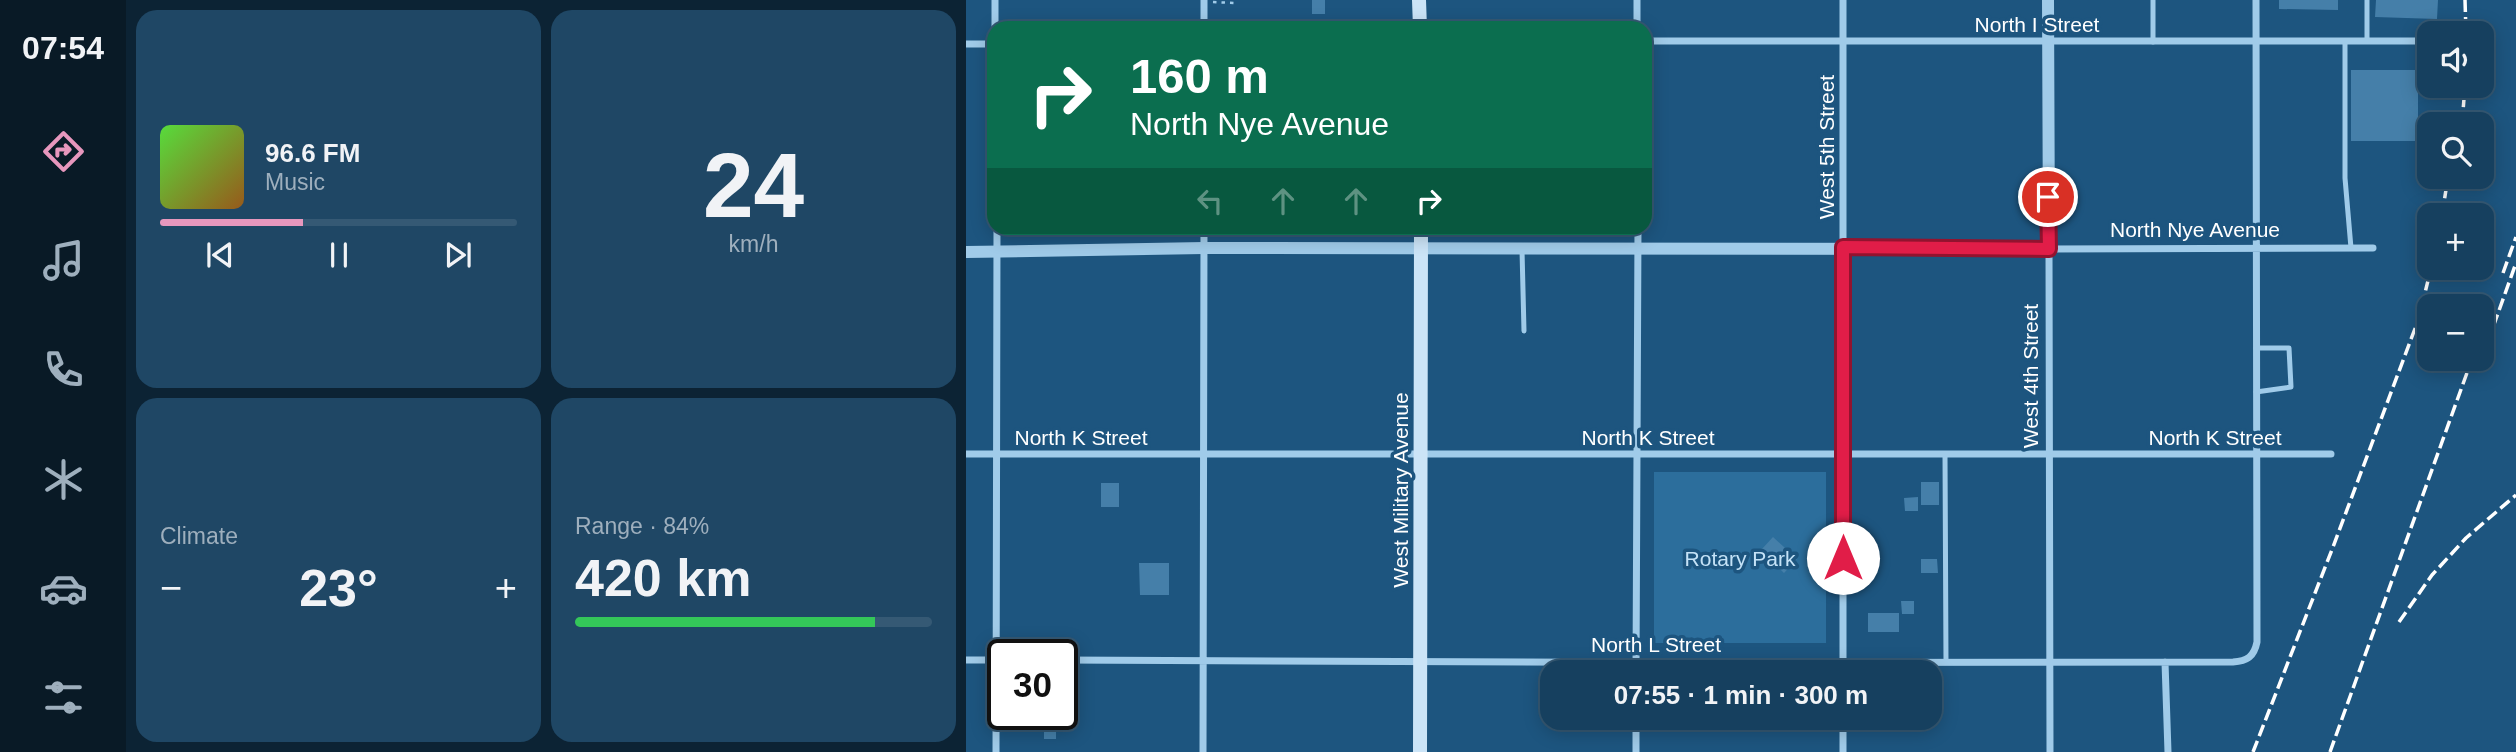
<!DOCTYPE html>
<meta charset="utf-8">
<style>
body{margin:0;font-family:Arial,sans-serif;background:#1f4765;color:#f1f3f6;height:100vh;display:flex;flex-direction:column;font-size:26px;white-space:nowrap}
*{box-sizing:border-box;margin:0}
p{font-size:23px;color:#9eafbd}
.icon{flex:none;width:38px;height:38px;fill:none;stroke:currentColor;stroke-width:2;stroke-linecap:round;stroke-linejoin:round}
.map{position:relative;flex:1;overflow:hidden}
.drawer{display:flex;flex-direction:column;gap:10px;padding:10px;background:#0c2334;width:840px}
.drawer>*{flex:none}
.guide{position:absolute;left:21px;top:21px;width:665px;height:214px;border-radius:21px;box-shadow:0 4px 18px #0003,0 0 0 2px #355974;background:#0b6e4f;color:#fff;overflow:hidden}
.controls{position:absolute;left:1451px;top:21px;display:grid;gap:14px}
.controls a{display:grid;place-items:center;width:77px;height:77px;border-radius:14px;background:#16405f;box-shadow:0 4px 18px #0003,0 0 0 2px #355974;font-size:35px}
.speed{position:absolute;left:21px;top:639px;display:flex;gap:14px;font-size:35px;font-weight:700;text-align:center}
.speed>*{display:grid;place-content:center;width:91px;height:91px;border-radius:50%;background:#16405f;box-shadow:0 4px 18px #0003,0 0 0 2px #355974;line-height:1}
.speed .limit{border:4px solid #111;border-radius:10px;background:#fff;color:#111}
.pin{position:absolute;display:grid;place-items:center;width:60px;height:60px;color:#fff;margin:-30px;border:4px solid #fff;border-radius:50%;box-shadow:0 2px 7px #0007}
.me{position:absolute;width:77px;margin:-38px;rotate:0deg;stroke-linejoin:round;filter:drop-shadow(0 0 5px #0008)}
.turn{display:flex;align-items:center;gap:24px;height:147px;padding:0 28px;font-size:32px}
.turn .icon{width:91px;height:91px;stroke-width:2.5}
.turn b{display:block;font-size:49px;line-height:60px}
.lanes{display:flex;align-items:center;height:66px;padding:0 28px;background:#0003;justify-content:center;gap:35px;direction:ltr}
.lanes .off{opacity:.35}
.big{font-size:52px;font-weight:700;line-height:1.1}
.drawer .tile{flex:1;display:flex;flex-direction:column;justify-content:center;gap:10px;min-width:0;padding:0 24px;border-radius:21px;background:#1f4765}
.drawer .dial{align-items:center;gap:0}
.dial b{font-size:91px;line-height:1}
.song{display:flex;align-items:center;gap:21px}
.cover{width:84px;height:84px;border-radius:10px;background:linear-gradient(135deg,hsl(110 70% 55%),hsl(30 70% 35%))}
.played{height:7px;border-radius:4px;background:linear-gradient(90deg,#e797bd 40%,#355974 40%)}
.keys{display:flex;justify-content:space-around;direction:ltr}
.heat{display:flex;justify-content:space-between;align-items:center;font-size:38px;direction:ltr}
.charge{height:10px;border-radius:5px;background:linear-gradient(90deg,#34c759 84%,#355974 0)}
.drawer .tiles{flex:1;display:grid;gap:10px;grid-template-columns:repeat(2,1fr)}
.trip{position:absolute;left:574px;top:660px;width:402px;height:70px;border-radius:21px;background:#16405f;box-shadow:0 4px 18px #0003,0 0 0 2px #355974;font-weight:700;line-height:70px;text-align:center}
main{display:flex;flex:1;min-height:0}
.tab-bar{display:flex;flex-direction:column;width:126px;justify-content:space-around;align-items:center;background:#091a26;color:#9eafbd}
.tab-bar .icon{width:49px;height:49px}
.tab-bar .active{color:#e797bd}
.tab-bar b{font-size:32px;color:#f1f3f6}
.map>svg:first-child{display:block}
.green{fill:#2c6e9c}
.building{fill:#457fa9}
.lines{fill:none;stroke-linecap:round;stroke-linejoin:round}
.path{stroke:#a0cbe9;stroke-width:2.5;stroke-dasharray:3.5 5;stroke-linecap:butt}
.service{stroke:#a0cbe9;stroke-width:5}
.minor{stroke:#a0cbe9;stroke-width:7}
.tertiary{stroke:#a0cbe9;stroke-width:12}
.secondary{stroke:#cbe4f7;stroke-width:14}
.rail{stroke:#fff;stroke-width:3.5;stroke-dasharray:12 5;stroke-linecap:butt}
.route-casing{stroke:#92132f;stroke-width:18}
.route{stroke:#e11d48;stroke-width:12}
.labels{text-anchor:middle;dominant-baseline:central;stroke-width:7;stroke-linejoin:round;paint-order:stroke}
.street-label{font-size:21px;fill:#fff;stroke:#1d557f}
.park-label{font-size:21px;fill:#c4e2f7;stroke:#1d557f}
</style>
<main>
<nav class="tab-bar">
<b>07:54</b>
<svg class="icon active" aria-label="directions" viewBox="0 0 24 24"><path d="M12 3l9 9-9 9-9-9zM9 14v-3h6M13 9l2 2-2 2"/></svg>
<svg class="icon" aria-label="music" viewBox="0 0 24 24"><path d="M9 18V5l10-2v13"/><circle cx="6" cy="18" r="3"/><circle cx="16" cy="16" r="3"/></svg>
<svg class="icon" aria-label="phone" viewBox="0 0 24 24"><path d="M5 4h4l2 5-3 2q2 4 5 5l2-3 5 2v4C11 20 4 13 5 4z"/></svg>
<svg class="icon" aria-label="climate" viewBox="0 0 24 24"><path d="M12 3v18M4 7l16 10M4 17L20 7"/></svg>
<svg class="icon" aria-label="car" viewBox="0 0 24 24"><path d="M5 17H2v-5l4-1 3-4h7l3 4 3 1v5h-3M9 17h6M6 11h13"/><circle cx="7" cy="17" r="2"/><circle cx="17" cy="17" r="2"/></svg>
<svg class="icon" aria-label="filters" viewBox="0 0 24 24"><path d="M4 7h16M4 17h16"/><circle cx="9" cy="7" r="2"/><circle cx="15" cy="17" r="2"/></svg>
</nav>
<section class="drawer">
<div class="tiles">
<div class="tile">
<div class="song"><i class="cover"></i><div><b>96.6 FM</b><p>Music</p></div></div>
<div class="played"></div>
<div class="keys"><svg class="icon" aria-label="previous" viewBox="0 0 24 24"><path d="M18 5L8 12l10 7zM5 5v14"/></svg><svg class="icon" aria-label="pause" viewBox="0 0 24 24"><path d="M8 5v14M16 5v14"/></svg><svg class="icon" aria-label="next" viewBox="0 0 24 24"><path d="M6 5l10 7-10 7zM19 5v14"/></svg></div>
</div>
<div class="tile dial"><b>24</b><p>km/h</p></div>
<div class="tile"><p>Climate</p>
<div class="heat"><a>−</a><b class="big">23°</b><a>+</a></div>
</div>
<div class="tile"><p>Range · 84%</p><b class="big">420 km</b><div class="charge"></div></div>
</div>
</section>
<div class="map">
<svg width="1550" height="752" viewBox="0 0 1550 752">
<rect width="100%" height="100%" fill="#1d557f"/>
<path class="green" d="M688,472H860V643H688Z"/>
<path class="building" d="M346,0H359V14H346Z
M1313,0H1372V10L1313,9Z
M1410,0H1472L1471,19L1409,17Z
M1385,70H1452V141H1385Z
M955,482H973V505H955Z
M135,483H153V507H135Z
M952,497V511H939L938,498Z
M807,537L831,559L818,573L795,550Z
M955,559H971L972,573H955Z
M173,563H203V595H174Z
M935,601H948V614H936Z
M902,613H933V632H902Z
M78,726H90V739H78Z"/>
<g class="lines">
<path class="path" d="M247,2L269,3"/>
<path class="service" d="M1401,41V0
M1187,42V0
M1379,42V178L1385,248
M556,250L558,331
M1290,348H1323L1325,387L1290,392
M979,455L980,661"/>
<path class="minor" d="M238,0V28
M29,28V0
M671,28V0
M679,41H1463
M0,44H28
M0,454H1365
M0,660H37
M96,660C486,663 877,663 1267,662C1281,661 1288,657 1291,642L1290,0
M1199,662L1202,752
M670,672L672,228
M877,672V0
M670,718V752
M877,718V752
M30,752L31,228
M237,752L238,228
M1084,752L1083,249L1407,248"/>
<path class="tertiary" d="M0,252L238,248L1083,249L1082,0"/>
<path class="secondary" d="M453,0L454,28
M454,752L455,228"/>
<path class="rail" d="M1499,0L1500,33
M1496,124L1499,86
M1476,215L1482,177
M1537,273L1550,237
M1516,358L1550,263
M1433,622L1466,575L1500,538L1550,495
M1287,752L1367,547L1453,318L1465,268
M1364,752L1506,359"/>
</g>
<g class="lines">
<defs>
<path id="route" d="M877,558V247L1083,249L1082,197"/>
</defs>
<use href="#route" class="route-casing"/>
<use href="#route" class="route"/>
</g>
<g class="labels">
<g class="street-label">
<text x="1071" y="24">North I Street</text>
<text transform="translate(860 147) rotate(-90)">West 5th Street</text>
<text x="1229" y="229">North Nye Avenue</text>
<text transform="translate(1064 376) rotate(-90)">West 4th Street</text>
<text x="115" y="437">North K Street</text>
<text x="682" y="437">North K Street</text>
<text x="1249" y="437">North K Street</text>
<text transform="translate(434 490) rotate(-90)">West Military Avenue</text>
<text x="690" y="644">North L Street</text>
</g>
<g class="park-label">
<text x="774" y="558">Rotary Park</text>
</g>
</g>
</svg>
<div class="controls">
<a><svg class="icon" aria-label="sound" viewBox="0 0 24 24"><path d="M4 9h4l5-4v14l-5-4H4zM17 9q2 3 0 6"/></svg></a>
<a><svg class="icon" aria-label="search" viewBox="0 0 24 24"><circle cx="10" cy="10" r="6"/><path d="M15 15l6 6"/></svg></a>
<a>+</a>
<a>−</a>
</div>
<div class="speed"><div class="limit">30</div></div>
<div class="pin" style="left:1082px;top:197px;background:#d93025"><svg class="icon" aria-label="arrive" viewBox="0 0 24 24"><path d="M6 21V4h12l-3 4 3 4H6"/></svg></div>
<svg class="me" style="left:877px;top:558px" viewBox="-20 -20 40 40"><circle r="19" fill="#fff"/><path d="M0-13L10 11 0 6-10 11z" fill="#e11d48"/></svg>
<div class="trip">07:55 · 1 min · 300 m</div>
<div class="guide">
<div class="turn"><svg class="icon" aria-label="right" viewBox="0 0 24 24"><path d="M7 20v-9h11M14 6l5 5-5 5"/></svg><div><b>160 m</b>North Nye Avenue</div></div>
<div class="lanes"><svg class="icon off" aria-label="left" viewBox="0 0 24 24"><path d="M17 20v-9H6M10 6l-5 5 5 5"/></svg><svg class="icon off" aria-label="ahead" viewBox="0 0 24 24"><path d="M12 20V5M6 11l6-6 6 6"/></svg><svg class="icon off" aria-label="ahead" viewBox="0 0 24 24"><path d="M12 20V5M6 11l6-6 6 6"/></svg><svg class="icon" aria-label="right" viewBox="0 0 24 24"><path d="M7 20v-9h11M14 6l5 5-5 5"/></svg></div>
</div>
</div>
</main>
